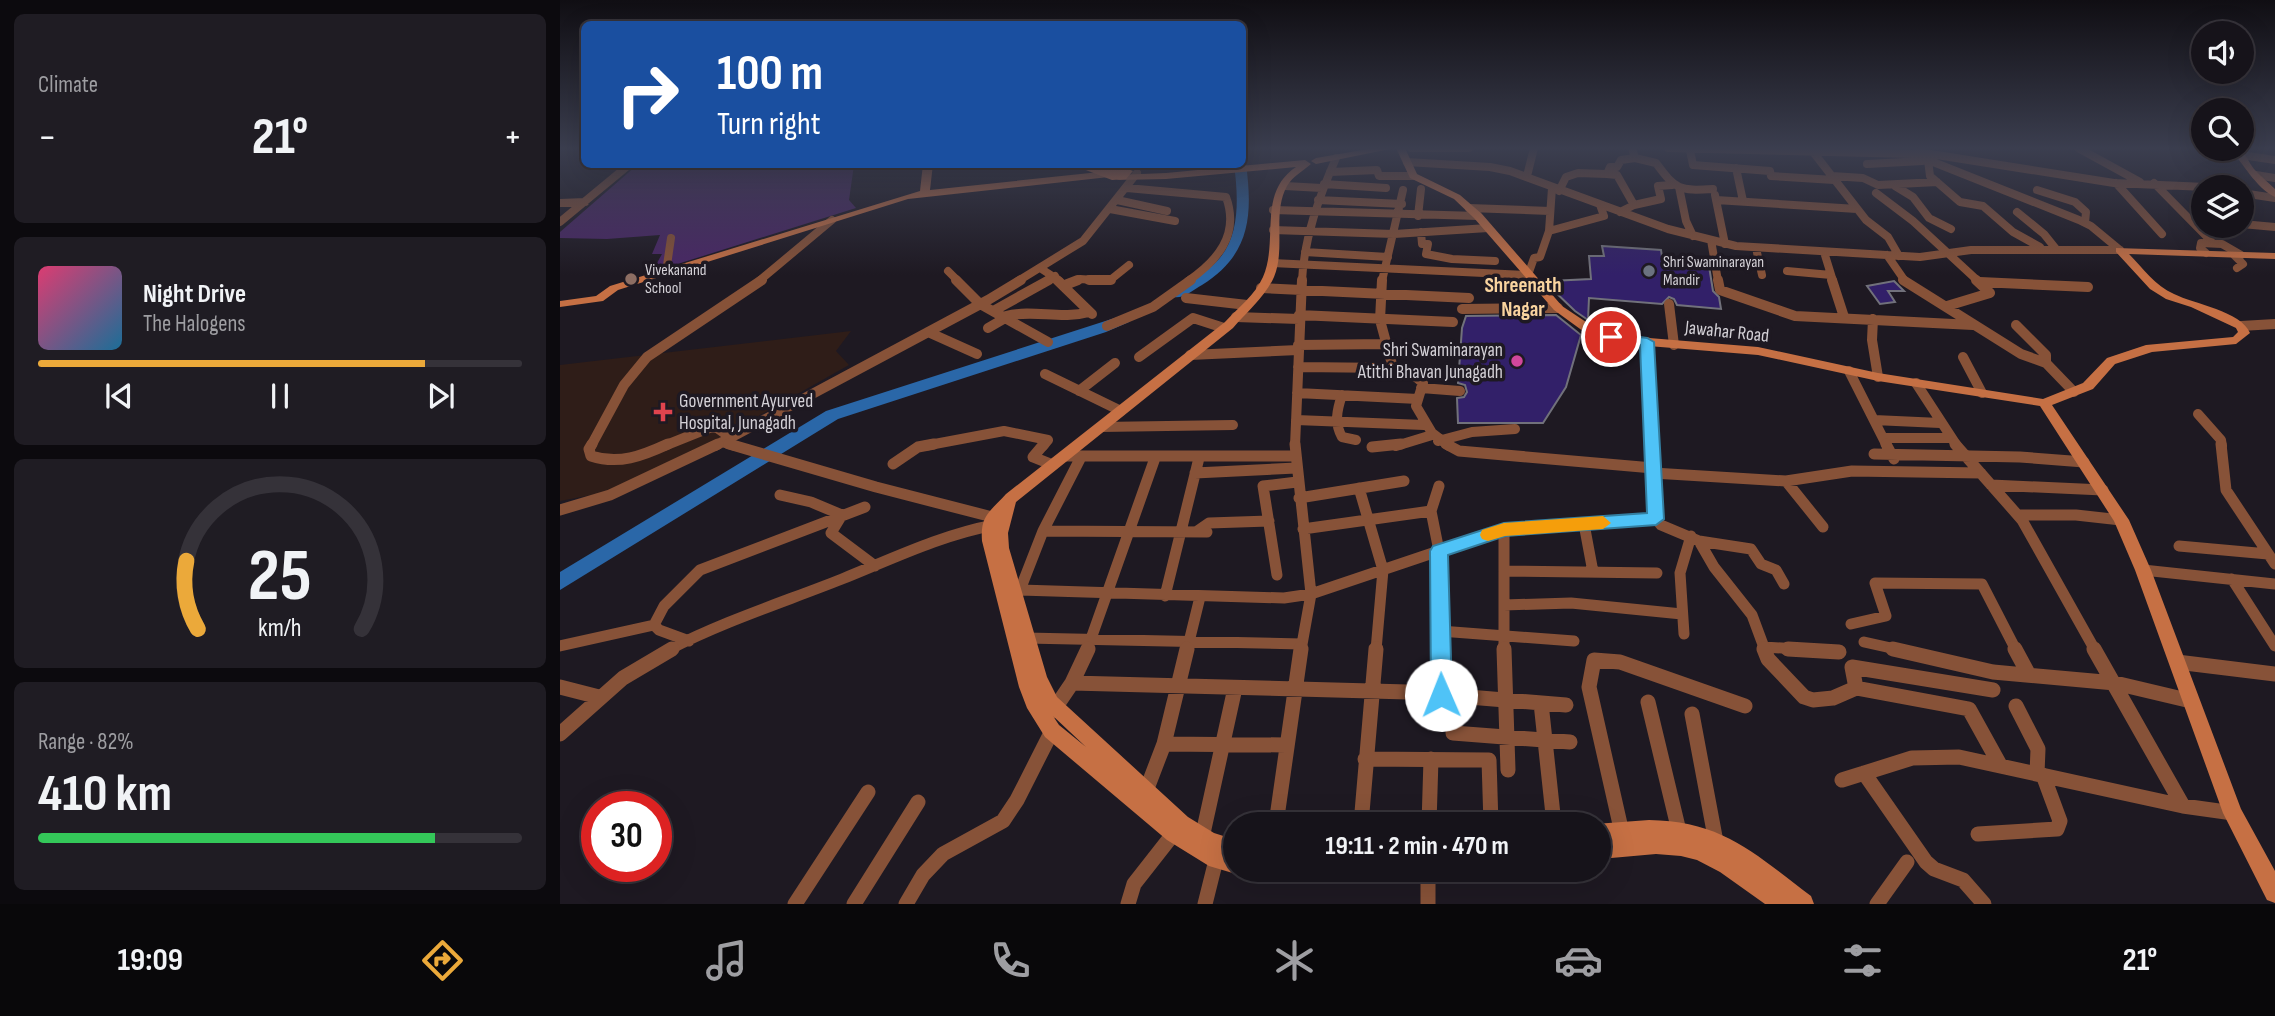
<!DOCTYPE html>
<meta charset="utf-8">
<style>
body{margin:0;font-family:"Sofia Sans Condensed",sans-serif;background:#1f1c23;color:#f1f3f6;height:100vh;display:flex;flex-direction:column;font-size:26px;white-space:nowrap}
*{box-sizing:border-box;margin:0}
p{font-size:23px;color:#9e9ea2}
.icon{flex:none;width:38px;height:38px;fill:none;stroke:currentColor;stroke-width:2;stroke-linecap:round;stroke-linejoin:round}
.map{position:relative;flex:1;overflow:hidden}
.details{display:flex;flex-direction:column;gap:14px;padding:14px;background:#0c0a0e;width:560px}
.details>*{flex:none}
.top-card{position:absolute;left:21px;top:21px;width:665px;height:147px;border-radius:10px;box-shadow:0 7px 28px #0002,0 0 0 2px #353239;background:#1a4fa0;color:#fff;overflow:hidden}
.fabs{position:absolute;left:1631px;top:21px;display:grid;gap:14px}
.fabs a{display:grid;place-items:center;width:63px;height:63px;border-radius:50%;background:#16131a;box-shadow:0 7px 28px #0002,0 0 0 2px #353239;font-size:35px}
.speed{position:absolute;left:21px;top:791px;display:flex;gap:14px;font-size:35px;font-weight:700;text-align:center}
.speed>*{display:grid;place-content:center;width:91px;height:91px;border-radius:50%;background:#16131a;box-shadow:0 7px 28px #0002,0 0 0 2px #353239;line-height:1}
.speed .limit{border:10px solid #d22;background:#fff;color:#111}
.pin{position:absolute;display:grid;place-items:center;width:60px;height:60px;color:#fff;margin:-30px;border:4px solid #fff;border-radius:50%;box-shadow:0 2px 7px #0007}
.me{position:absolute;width:77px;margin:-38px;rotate:359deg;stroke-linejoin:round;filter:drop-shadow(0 0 5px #0008)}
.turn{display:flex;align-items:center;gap:24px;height:147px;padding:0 21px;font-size:32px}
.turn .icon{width:91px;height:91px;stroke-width:2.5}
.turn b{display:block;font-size:49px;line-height:60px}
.big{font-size:52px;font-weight:700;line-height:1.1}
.details .tile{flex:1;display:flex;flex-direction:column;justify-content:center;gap:10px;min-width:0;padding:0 24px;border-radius:10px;background:#1f1c23}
.details .dial{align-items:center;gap:0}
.dial svg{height:182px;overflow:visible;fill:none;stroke:#353239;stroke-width:7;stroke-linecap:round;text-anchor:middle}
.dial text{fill:#f1f3f6;stroke:none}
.song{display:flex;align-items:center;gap:21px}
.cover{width:84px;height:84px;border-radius:10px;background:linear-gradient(135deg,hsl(340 70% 55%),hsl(200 70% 35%))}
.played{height:7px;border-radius:4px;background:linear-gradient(90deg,#eba93a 80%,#353239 80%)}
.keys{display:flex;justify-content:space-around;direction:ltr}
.heat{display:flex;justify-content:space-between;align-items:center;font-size:38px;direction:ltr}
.charge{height:10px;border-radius:5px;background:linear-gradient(90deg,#34c759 82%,#353239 0)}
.trip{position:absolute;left:663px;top:812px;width:388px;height:70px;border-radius:35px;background:#16131a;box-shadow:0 7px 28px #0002,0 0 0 2px #353239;font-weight:700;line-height:70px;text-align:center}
.tabs{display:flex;height:112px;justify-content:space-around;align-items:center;background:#09080a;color:#9e9ea2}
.tabs .icon{width:49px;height:49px}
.tabs .active{color:#eba93a}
.tabs b{font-size:32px;color:#f1f3f6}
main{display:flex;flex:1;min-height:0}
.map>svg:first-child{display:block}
.medical{fill:#2f1d18}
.green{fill:#492765}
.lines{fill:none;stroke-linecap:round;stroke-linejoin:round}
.river{fill:#2a67a8;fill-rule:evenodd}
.building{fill:#322069;stroke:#71717b;stroke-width:2}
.street-far3{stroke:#875238;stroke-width:8}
.street-far2{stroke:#875238;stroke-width:10}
.street-far1{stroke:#875238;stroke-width:11}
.street{stroke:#875238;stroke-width:15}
.secondary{fill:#c67044;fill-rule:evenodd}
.primary{fill:#f6874c;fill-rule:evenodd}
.route{fill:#4fc3f7;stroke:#337fa1;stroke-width:2}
.slow{fill:#f59e0b}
.worship-dot{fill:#6b7280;stroke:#1e1922;stroke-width:2.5}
.education-dot{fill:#8d6e63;stroke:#1e1922;stroke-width:2.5}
.hotel-dot{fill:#d1479c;stroke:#1e1922;stroke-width:2.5}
.health-dot{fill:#e0444e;stroke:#1e1922;stroke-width:2.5}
.labels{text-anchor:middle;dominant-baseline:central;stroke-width:7;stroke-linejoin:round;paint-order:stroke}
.far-poi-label{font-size:16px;fill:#d4d1d7;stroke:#1e1922;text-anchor:start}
.street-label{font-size:19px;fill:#d4d1d7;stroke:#1e1922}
.poi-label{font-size:19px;fill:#d4d1d7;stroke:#1e1922;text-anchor:end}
.neighbourhood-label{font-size:21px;font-weight:bold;fill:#f9d49f;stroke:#1e1922}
</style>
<main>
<section class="details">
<div class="tile"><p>Climate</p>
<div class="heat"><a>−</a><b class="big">21°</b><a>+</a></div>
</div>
<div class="tile">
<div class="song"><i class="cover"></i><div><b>Night Drive</b><p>The Halogens</p></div></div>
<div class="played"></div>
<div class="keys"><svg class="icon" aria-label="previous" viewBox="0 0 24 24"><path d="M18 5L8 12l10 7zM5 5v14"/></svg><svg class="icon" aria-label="pause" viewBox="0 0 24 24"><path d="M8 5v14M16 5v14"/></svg><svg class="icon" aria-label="next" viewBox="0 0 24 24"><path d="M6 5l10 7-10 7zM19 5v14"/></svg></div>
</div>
<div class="tile dial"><svg viewBox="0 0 100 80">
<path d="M14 69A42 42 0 1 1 86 69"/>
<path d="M14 69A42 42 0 0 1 9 39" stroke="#eba93a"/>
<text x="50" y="56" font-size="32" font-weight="700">25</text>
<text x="50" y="72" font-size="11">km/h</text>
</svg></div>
<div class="tile"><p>Range · 82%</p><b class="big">410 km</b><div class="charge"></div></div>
</section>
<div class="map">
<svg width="1715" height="904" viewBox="0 0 1715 904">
<rect width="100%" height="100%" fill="#1e1922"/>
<path class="medical" d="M291,331L276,351L289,365L122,459L53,491L0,501V365Z"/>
<path class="green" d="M110,164L294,165L289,200L296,208L92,272L102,254H92L100,235L47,239L0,238V232L76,166Z"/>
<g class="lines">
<path class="river" d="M682,161L686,164C693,216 690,255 642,285C633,290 624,299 613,297V291C628,281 646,273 658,260C681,235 678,195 674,164H682Z
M564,315L569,316L571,319L569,322L546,332L278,419L0,590V572L266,411Z"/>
</g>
<path class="building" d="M1042,246L1101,250L1102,257L1148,260L1153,291L1159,297L1161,309L1117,305L1114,299L1109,297L1102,304L1029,298L1028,320L1015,311L991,288L990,281L1031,279L1029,256H1044Z
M1334,281L1344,291H1328L1335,302L1320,304L1307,286Z
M996,315L1021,335L1006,387L983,423H898L897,398L904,397L907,392L905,385L898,383L902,328L906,316Z"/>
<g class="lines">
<path class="street-far3" d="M851,148H909
M1108,148L1353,154L1519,220L1531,226L1560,250
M1250,148L1306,220L1328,237L1339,256
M1518,148L1580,182
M1130,150L1133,165L1210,171L1211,176L1274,180
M1358,152L1554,183L1646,187
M1682,155L1715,160
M1075,158L1096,163C1116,190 1119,191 1153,189
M1368,160L1370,176L1400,202L1423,206L1453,232L1480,247
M847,162L930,167L950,171L1108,229L1176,246L1360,257L1411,250H1560
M1307,164L1362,161
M1176,168L1183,201
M770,172L817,170L819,176H853
M1047,174L1057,175L1074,205L1060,212
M1696,175L1715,178
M967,176L974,148
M1272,176L1303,178L1318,185L1377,182
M1556,183L1602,234
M1594,183L1651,241
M764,184L826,188
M725,186L762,188
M1335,186L1353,197L1369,218L1391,229
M1119,187L1126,221L1133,236
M567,188L666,197C680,235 657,261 628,281
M1477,190L1515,202L1526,212L1525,223
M999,191L1006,177L1018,173L1047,174L1050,167H1057L1061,160L1075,158L1072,148
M1316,193L1353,221L1418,281
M1682,193L1715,198
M1155,195L1165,244
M557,200L607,211
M758,200L842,204
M1156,200L1297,209
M0,203L25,202
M1074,205L1101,199L1098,186L1112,185
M909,208L990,211
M550,209L615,221
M713,210L918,216
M1457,212L1484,234L1496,249
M858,216L861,189
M0,222L70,164
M1682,224L1715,227
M713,230L834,234L928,228
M989,231L1044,216L1040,205
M861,232L862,244H868L866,254L892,259L935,261
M1151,240L1158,281
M1196,248L1202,275
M745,252L828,257
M1264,252L1273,281
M1646,253L1640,248L1641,243L1662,244L1681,255
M1673,254L1683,264L1677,268
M1327,255L1345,281
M712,263L968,275L974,258L980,257L989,231L992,188
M480,268L500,281
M388,271L398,281
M1227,271L1271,275
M106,272L111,238
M199,281L272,220
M458,281L523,241L577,173
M486,281L495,276
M514,281L520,279L549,281L569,265
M742,281C744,238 759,197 776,158
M822,281L843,190"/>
<path class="street-far2" d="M396,280L420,304L488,342
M497,280L532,314
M529,280H551
M822,280L820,320L833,368L856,377L863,383L856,406L872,433L889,446
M1158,280L1160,290L1235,316L1413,325
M1272,280L1284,317
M1343,280L1461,354L1486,363L1514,392
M1420,282L1528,287
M505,285L518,280
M701,288L909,298
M626,298L687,305
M1109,304L1114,345
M1387,306L1430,293L1416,280
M902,309L998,308
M435,310L489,280
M739,315L893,322
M446,316C474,309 501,320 529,312
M676,317L739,319
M1313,319L1312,340L1318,377
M1456,325L1486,355V363
M547,326L593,307L631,280
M1681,326L1715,324
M428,328L447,317
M368,332L417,354
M1087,342L1092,446
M738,345L826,344
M630,355L738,350
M579,357L633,318L664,328
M1403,357L1422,393
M738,367L833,368
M1289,371L1327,446
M485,374L561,411
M1356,383L1397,446
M861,388L900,391
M519,391L555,363
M737,393L858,399
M782,395C777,410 774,423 782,437L796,440
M1638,414L1661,440L1662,446
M736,420L864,425
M1314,420L1380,423
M541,427L673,425
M1324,438H1390
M878,441L912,432L955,429
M162,442L175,446
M31,446L64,385L87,357L202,280
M104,446L149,428H157L171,438
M155,446L428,300L461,280
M364,446L444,431L488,440L483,446
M735,446L742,280
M836,446L872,435"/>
<path class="street-far1" d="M32,444L29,449L31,456C59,465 82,456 108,444
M169,444L316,487L440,519
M484,444L473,457L493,465
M735,444L751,594L741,650
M886,444L899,451L1093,468
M1092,444L1096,519L1101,525L1139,541L1154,567L1192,615L1205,650
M1326,444L1334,459
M1395,444L1462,520L1535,650
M1661,444L1666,490L1715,564
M812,447L841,444
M1314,454L1460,457L1524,462
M505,456H735
M333,464L358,447L374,444
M635,473L736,468
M1093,473L1226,481L1292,471L1421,473
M1226,481L1263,527
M1431,485L1543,490
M879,486L871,511L879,551L881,650
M799,488L823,570L816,650
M220,495L251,502L282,515L271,533L315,566
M739,498L844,481
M0,510L50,495L158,444
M1458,515H1516L1561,520
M1024,524L1033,572
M743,529L871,511
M944,529V650
M483,531L647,532
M636,532L649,523L709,521
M1139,541L1191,549L1201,564L1216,570L1224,584
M1619,546L1708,554
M1583,570L1715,584
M944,571L1097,573
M717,575L703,486L737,482
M1672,579L1715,646
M460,590L483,531L521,457
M449,593L460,590L724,598L751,594L944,529L1096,519
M605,596L639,458
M944,605L1011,603L1122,614
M1291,624L1326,616L1315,583L1422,584L1456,650
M880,631L1014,641
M1124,634L1120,573L1131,536
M466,638L742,644
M129,641L99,630L94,625L104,606L140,570L305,507
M1304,642L1340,650
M0,646L94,625
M1203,647L1255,650
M108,650C164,621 224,602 282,579C332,559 381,535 434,525
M527,650L595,458
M627,650L640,597"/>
<path class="street" d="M881,649L882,695
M944,649L948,770
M1204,649L1208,659L1244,697L1253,700L1273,698L1296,688L1409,709L1440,765
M1228,649L1279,652
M1333,649L1433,672L1555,683L1631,701
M1455,649L1469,675
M1534,649L1623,806
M1617,662L1715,674
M512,683L848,692L1006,705
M0,687L39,697
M1296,688L1292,667L1433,690
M1088,702L1119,831
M981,703L994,824
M1456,706L1478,749L1477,774
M493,711L512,683L528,649
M1132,714L1156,842
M893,733L1010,742
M0,734L63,678L112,649
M604,744L726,745
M805,759L929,760L931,824
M1304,773L1366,862L1374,869L1403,880L1424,904
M1282,780L1352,758L1399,757L1623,806L1673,813
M586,791L604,744L627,649
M716,824L741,649
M801,824L816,649
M869,824L871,759
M1062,833L1029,687L1034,660L1060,662L1185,706
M1418,834L1497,829L1500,821L1483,775
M642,838L675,688
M868,870V904
M235,904L308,792
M294,904L358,802
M346,904L363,875L383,854L443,821L457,800L492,731
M568,904L574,884L614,833
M645,904L657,856
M1317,904L1347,862"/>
<path class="secondary" d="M814,148H835L756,164L751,161L756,158Z
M836,148H845L857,174L900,195L922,214L1002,306L1035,328L1065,336L1198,347L1318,373L1483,399L1523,383L1547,358L1586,345L1673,337L1678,332L1676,328L1631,307L1606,299L1590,289L1556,252V248L1715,253V259L1569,254C1583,268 1595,286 1614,294C1634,304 1681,311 1690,333L1676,344L1592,352L1555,364L1533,389L1492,405L1569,520L1591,570L1681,809L1715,871V903L1707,900L1663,813L1575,570L1554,521L1480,406L1318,381L1198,355L1064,344L1027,334L994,310L914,218L894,199L850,178Z
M1670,149C1686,149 1685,157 1694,169C1700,176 1708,182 1715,189V197C1695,187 1684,164 1670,149Z
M745,160L751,164C743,171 733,176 727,186C712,213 726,248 714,277C705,297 687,312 673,328L456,502L448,533L449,548L487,677L497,697L628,817L654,833L676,840V870H684L676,874L649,866L607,840L485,737L467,708L459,687L422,541C420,515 430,512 446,494L665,322C678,308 695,295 703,277C719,240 697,193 736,167L606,179L559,180L556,179V175L606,173ZM493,716L526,747L499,725Z
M363,164H373L370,190L549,171L554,174L549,177L348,199L58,290L43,301L0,307V301L36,296L50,286L360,191Z
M1089,820C1163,821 1195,854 1251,896L1254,904H1205L1160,872L1137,860L1121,856L1096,854L1040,859V824H1035Z"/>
<path class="primary" d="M510,164C527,164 544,170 560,166L573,171L566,179L552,180Z"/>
</g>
<linearGradient id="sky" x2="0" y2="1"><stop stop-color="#100e13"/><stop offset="0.54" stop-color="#3b3e4f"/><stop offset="1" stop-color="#3b3e4f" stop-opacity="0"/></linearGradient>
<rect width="1715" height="275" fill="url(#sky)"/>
<path class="route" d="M1051,333L1087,338L1094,342L1104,519L1096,525L945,536L888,555L892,695L889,701L881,704L874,701L871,695L870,551L873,546L944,523L1087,513L1080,345L1046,340V334Z"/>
<path class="slow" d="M1043,516L1051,523L1043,529L945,536L928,541L922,539L920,535L922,530L944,523Z"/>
<circle class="worship-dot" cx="1089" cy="271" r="7"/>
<circle class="education-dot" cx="71" cy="279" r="7"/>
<circle class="hotel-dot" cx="957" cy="361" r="7"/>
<path class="health-dot" d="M99.5 401.5h7v7h7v7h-7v7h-7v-7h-7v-7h7z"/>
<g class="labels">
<g class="far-poi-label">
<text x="1103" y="262">Shri Swaminarayan<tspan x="1103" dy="18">Mandir</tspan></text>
<text x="85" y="270">Vivekanand<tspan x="85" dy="18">School</tspan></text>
</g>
<g class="street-label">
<text transform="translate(1167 332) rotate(6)">Jawahar Road</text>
</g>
<g class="poi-label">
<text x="943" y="350">Shri Swaminarayan<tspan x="943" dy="22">Atithi Bhavan Junagadh</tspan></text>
<text x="119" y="401" text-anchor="start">Government Ayurved<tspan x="119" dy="22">Hospital, Junagadh</tspan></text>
</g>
<g class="neighbourhood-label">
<text x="963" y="285">Shreenath<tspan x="963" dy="24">Nagar</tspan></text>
</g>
</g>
</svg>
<div class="fabs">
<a><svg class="icon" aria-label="sound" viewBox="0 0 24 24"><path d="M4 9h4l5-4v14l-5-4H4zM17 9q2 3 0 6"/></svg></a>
<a><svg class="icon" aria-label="search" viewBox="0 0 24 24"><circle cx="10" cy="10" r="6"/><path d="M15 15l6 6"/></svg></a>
<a><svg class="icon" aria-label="layers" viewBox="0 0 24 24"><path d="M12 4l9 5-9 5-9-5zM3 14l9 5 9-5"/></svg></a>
</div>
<div class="speed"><div class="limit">30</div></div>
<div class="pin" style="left:1051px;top:337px;background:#d93025"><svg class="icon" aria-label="arrive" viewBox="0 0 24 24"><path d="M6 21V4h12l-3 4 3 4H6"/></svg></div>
<svg class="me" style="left:881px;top:695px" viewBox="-20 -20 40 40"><circle r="19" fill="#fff"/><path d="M0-13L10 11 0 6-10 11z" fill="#4fc3f7"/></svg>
<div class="trip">19:11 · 2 min · 470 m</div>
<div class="top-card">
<div class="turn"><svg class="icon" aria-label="right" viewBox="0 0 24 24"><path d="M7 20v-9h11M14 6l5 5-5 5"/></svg><div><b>100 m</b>Turn right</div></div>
</div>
</div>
</main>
<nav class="tabs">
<b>19:09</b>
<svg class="icon active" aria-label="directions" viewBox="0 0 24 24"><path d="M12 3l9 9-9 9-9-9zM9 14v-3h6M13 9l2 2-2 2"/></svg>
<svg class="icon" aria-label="music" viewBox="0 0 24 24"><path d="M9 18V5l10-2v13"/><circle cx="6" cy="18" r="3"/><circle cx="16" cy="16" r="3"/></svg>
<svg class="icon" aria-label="phone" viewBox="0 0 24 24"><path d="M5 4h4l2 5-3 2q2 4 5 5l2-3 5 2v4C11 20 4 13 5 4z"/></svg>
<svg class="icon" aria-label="climate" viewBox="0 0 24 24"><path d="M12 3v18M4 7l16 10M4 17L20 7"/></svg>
<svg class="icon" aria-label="car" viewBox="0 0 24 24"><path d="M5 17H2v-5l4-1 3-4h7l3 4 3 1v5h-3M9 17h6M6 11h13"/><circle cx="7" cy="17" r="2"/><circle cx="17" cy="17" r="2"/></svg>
<svg class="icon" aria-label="filters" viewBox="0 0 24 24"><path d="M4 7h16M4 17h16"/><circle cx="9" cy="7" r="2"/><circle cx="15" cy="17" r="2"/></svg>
<b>21°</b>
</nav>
